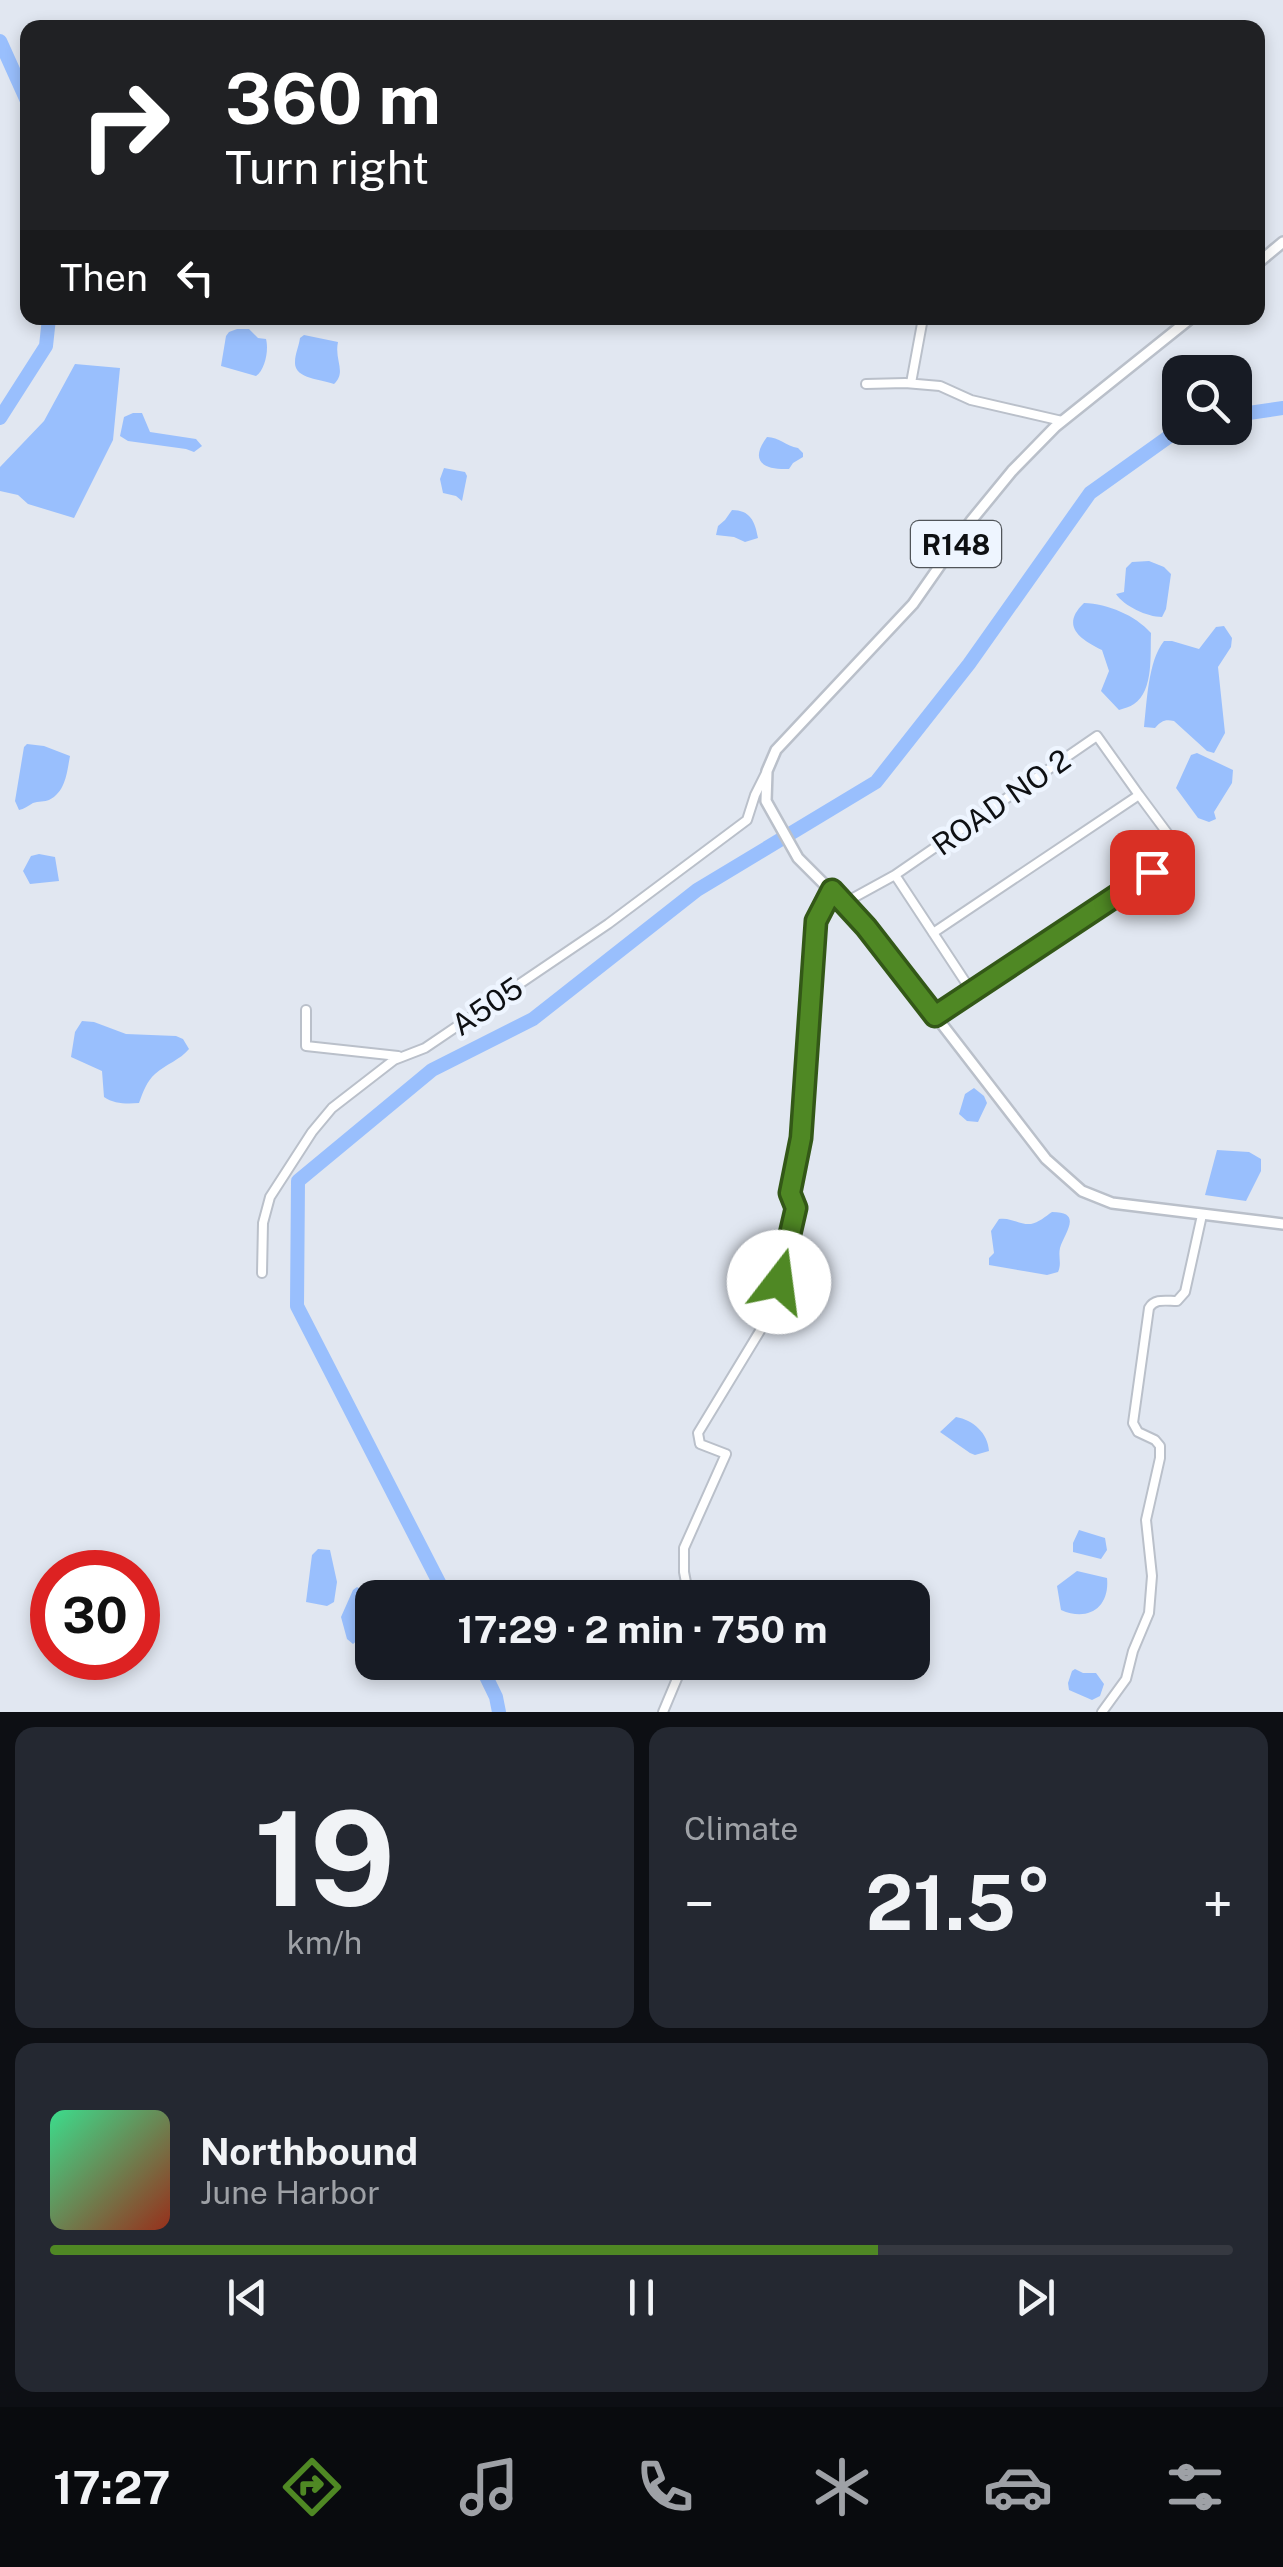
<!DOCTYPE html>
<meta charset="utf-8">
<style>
body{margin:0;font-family:"Public Sans",sans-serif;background:#242831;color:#f1f3f6;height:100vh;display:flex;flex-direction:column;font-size:38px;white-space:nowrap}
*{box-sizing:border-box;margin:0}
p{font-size:32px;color:#9ea1a6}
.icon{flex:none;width:55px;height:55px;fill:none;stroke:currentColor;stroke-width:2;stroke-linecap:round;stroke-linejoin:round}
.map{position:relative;height:1712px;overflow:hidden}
.sheet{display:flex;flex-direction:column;gap:15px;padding:15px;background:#0d0f14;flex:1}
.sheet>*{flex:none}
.guide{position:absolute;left:20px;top:20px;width:1245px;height:305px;border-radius:20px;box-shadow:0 5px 15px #0003;background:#202124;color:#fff;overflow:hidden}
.controls{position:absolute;left:1162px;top:355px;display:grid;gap:20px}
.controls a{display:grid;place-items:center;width:90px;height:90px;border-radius:20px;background:#171b24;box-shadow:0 5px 15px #0003;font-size:50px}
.speed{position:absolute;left:30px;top:1550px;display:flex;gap:20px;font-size:50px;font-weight:700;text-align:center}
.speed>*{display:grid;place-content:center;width:130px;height:130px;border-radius:50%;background:#171b24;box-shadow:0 5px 15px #0003;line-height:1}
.speed .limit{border:15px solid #d22;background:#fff;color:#111}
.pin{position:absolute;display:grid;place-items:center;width:85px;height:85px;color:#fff;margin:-42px;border-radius:20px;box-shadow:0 5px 15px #0006}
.me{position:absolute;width:110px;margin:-55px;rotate:15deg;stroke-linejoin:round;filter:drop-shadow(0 0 8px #0008)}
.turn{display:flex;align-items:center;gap:35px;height:210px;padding:0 40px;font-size:45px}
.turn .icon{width:130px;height:130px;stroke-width:2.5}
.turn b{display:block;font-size:70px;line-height:85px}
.then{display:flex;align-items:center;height:95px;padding:0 40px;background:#0003;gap:20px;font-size:38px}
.big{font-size:75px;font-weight:700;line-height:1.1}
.sheet .card{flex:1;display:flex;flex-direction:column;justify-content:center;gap:15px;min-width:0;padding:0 35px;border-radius:20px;background:#242831}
.sheet .dial{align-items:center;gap:0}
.dial b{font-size:130px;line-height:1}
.song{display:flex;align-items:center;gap:30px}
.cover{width:120px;height:120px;border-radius:15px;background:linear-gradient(135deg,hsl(150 70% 55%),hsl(10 70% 35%))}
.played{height:10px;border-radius:5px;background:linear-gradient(90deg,#4f8824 70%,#363941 70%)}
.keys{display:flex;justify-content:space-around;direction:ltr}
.heat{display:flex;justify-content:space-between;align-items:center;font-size:55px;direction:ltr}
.sheet .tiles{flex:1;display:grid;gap:15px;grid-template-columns:1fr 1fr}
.card:last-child{grid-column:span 2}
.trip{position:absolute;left:355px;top:1580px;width:575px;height:100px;border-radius:20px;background:#171b24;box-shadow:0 5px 15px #0003;font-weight:700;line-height:100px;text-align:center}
.tabs{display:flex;height:160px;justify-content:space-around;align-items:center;background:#090b0e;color:#9ea1a6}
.tabs .icon{width:70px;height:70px}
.tabs .on{color:#4f8824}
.tabs b{font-size:45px;color:#f1f3f6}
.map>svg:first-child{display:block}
.water{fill:#99bffd}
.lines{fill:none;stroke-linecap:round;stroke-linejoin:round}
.river{stroke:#99bffd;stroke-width:14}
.minor-casing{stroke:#bac0ca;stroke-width:12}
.major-casing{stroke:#bac0ca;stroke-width:14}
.minor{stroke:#fff;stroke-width:8}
.major{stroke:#fff;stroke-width:9}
.route-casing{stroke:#335817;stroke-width:25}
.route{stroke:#4f8824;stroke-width:18}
.labels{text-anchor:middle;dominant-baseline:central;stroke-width:9;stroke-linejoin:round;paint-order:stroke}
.shield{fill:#eef5ff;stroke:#51555a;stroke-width:2.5}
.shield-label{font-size:28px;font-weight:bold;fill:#0e1013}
.street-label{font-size:30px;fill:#0e1013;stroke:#eef5ff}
</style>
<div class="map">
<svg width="1283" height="1712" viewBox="0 0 1283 1712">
<rect width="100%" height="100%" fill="#e1e7f1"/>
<path class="water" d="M237,329H249L258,338L266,339C269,350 265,370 256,376L221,366L226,336L229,332Z
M304,335L338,342C334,360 347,372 334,384C322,379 294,379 295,362C295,354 299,346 300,338Z
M75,364L120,368L113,440L74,518L28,504L18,495L0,491V467L44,421Z
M133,413H142L150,432L196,439L202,446L194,452L186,449L128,441L120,436L124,417Z
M767,437C779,437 786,446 798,448L803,453V457L793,463L789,469C763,470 749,461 767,437Z
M444,468L465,472L467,476L462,501L456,496L443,493L440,479Z
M732,510C750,510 755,521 758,538L745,542L734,537L716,535L718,526L725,520Z
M1149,561L1164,567L1171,574L1166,609L1162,617C1147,617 1124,606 1116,594L1124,592L1126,568L1132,562Z
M1084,603C1108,604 1135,615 1151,633C1150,653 1154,691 1134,704C1130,707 1124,708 1119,710L1101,691L1109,671L1102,650C1080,639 1060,626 1084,603Z
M1224,626L1232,638L1231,647L1218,667L1225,733L1214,753L1207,751L1174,721C1165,719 1161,721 1155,728L1144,727C1147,702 1148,661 1164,641H1172L1199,649L1216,627Z
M27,744L44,746L70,756C67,771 66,792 49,800C45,802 38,801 33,803C28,806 24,809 19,810L15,801L24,747Z
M1197,753L1233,770L1232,783L1214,812L1216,819L1209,822L1198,818L1176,788L1191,755Z
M39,854L55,857L59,881L30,884L23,871L31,856Z
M82,1021L94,1022L126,1034L176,1036L183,1039L189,1049C180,1060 166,1064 155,1074C147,1081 143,1092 139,1103C127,1104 114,1104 104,1097L102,1071L71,1057L75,1032Z
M974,1088L984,1096L987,1103L978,1122L967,1121L959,1114L965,1094Z
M1217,1150L1249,1152L1261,1159V1171L1246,1201L1205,1195Z
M1052,1212C1084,1212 1064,1233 1060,1248C1058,1257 1062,1263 1058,1272L1047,1275L989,1265V1258L994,1253L991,1231L999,1219C1011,1217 1019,1225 1031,1224C1038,1223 1046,1216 1052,1212Z
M956,1417C973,1420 988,1433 989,1451L975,1455L970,1453L940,1432Z
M1079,1530L1105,1538L1107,1550L1101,1559L1073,1552V1543Z
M318,1549L330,1550L337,1582L334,1602L327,1606L306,1602L312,1555Z
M1077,1571L1107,1578C1110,1608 1088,1622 1061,1610L1057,1586Z
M357,1587L364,1591C367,1599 373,1610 370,1619C368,1626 362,1630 360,1638L353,1644L347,1639L341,1617L353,1590Z
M1075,1669L1083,1673H1096L1104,1684L1100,1696L1092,1700L1069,1690L1068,1683L1072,1671Z"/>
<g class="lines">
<path class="river" d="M0,41L28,103
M1235,415L1283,408
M0,418L46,346L49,318
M447,1598L297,1306L298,1181L432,1070L533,1019L697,890L876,782L969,664L1090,493L1181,428
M479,1662L496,1697L499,1712"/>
<defs>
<path id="minor" d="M911,383L923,318
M866,384L905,383L940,386L971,400L1062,421
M895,875L972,992
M844,903L895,875L1097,736L1139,795
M933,933L1139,795L1182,853L935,1016
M306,1010V1046L398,1056
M262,1273L263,1223L270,1197L312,1132L332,1108L394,1060L425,1048L608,924L747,820L755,795L767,771
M689,1598L684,1572V1548L726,1454L700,1444L698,1433L772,1311L777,1300L796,1209L790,1193L801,1138L816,921L832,890
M663,1712L684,1662
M1102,1712L1126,1679L1133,1651L1149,1613L1152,1576L1146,1520L1160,1458V1446L1155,1440L1138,1432L1133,1423L1149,1308C1155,1298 1166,1301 1177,1301L1185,1292L1202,1215"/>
<path id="major" d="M1258,263L1283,242
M1191,318L1055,427L1012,471L971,521L913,604L776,750L767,771L766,801L798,858L867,927L1046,1159L1082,1191L1112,1203L1283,1224"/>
</defs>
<use href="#minor" class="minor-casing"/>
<use href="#major" class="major-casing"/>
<use href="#minor" class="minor"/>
<use href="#major" class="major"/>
</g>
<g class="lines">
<defs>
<path id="route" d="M779,1282L796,1208L790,1193L801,1138L816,921L832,890L866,927L935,1016L1152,872"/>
</defs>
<use href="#route" class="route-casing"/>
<use href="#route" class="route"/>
</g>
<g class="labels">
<rect class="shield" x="911" y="521" width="90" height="46" rx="8"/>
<g class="shield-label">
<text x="956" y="544">R148</text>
</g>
<g class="street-label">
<text transform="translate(1001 802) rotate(-35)">ROAD NO 2</text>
<text transform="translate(487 1006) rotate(-34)">A505</text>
</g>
</g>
</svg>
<div class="controls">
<a><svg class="icon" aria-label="search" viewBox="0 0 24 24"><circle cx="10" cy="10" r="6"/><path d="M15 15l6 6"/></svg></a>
</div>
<div class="speed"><div class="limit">30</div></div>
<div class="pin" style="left:1152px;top:872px;background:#d93025"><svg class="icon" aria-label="arrive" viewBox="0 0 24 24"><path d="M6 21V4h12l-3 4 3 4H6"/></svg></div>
<svg class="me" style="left:779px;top:1282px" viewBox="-20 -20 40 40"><circle r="19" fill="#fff"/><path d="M0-13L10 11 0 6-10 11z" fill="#4f8824"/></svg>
<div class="trip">17:29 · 2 min · 750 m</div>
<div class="guide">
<div class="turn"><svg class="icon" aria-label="right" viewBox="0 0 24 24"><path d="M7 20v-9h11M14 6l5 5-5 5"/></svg><div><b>360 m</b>Turn right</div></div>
<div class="then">Then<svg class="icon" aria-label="left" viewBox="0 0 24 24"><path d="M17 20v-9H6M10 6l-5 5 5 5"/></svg></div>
</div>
</div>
<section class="sheet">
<div class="tiles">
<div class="card dial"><b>19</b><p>km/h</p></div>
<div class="card"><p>Climate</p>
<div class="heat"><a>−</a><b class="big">21.5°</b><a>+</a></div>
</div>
<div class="card">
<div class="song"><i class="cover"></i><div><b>Northbound</b><p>June Harbor</p></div></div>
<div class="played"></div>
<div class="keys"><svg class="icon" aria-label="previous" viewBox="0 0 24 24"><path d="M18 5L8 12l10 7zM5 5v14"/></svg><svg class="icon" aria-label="pause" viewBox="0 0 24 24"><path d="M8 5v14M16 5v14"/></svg><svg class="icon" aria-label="next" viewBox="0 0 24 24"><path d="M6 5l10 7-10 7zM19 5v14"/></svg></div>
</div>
</div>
</section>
<nav class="tabs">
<b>17:27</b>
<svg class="icon on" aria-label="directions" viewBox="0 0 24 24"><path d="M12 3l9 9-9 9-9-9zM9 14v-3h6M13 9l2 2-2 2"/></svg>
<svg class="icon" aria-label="music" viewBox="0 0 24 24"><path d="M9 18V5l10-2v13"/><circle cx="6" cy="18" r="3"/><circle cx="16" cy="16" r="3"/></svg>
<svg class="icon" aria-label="phone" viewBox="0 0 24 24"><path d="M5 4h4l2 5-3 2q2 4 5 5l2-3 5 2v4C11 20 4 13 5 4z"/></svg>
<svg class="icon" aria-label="climate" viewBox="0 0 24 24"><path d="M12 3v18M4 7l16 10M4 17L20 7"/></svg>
<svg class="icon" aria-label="car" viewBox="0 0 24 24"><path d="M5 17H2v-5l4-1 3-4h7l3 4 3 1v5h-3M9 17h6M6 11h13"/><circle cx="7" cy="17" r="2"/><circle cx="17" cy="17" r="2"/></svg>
<svg class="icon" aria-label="filters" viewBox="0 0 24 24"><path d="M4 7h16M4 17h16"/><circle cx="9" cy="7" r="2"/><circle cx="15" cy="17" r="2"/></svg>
</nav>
